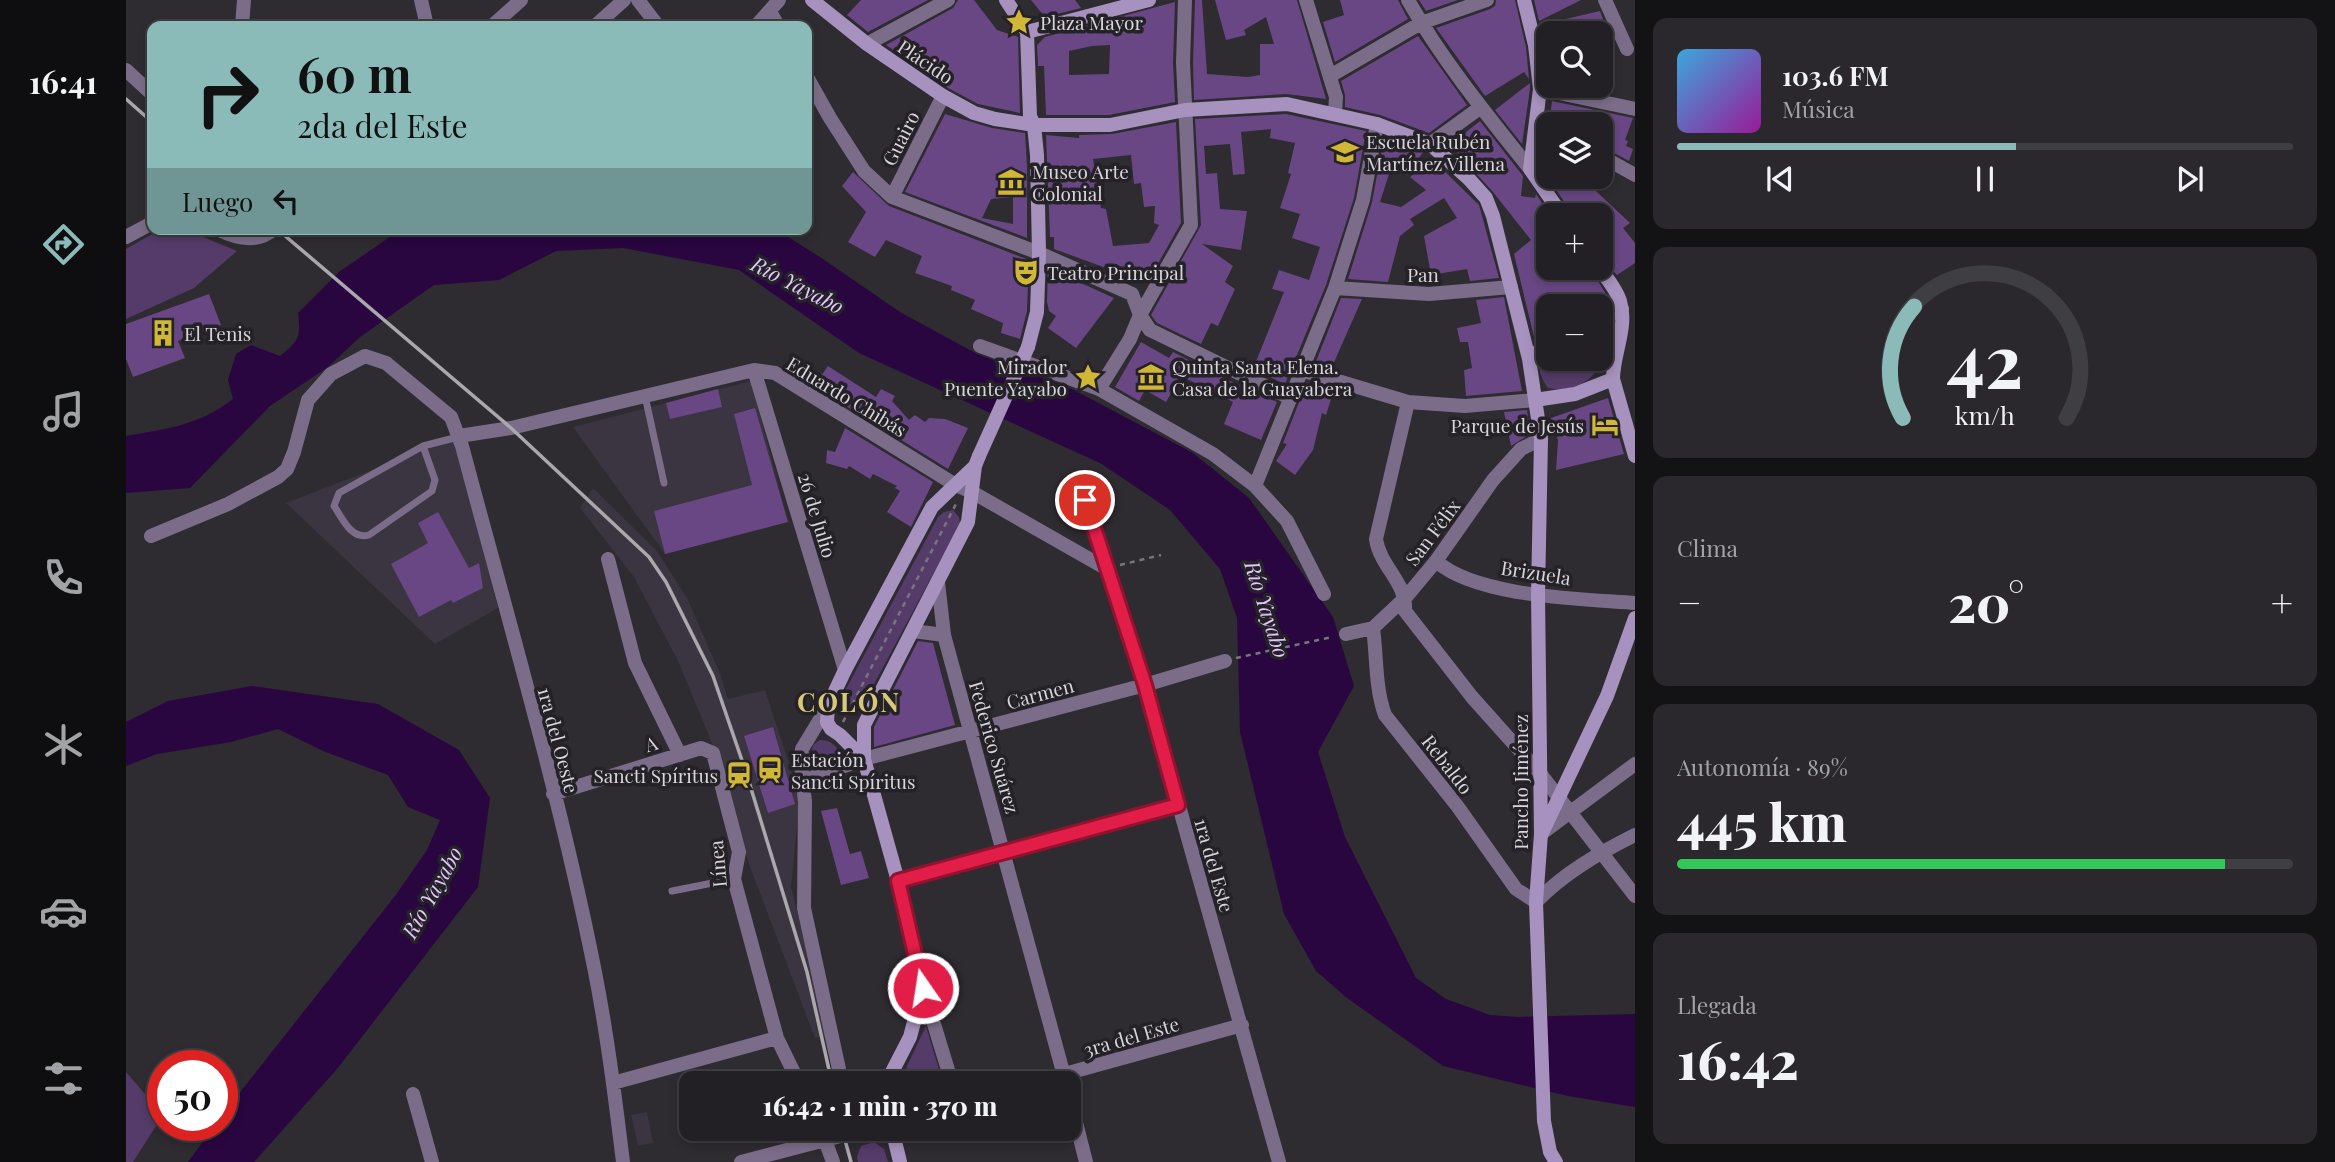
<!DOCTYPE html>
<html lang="es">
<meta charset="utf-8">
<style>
body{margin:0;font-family:"Playfair Display",serif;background:#2a282d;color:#f1f3f6;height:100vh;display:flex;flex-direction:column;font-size:26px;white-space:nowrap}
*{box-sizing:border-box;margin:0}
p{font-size:23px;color:#a2a3a7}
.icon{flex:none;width:38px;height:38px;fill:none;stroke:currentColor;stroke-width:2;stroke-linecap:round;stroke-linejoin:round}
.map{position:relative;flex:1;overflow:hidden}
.sheet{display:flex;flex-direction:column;gap:18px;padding:18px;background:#131214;width:700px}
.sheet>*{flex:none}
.guide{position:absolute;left:21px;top:21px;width:665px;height:214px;border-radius:14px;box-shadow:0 4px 10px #0003,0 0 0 2px #3f3e42;background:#8bbbb9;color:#111;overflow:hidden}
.buttons{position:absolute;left:1410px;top:21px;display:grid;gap:14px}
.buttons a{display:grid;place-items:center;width:77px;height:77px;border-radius:14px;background:#222025;box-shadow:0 4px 10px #0003,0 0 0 2px #3f3e42;font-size:35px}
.speed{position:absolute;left:21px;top:1050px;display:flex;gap:14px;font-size:35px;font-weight:700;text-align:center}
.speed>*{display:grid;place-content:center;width:91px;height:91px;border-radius:50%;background:#222025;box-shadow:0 4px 10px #0003,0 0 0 2px #3f3e42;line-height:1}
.speed .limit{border:10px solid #d22;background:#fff;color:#111}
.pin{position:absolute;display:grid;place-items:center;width:60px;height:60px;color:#fff;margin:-30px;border:4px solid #fff;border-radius:50%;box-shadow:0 2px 7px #0007}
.me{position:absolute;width:77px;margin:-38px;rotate:347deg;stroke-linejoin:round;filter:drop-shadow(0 0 5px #0008)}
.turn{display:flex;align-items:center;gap:24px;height:147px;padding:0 35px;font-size:32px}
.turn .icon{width:91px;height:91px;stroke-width:2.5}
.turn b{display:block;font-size:49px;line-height:60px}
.then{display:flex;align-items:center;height:66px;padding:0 35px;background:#0003;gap:14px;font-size:26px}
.big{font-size:52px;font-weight:800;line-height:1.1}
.sheet .card{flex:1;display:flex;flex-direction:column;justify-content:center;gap:10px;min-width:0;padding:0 24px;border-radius:14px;background:#2a282d}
.sheet .dial{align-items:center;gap:0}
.dial svg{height:182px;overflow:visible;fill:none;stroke:#3f3e42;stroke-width:7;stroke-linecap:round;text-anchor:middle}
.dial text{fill:#f1f3f6;stroke:none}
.song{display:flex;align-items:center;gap:21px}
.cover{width:84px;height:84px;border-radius:10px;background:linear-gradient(135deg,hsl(200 70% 55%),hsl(300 70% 35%))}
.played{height:7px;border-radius:4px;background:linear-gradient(90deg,#8bbbb9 55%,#3f3e42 55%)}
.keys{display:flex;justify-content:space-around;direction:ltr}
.heat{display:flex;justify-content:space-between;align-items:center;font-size:38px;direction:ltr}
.charge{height:10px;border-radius:5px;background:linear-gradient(90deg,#34c759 89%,#3f3e42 0)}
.trip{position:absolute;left:553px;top:1071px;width:402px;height:70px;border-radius:14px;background:#222025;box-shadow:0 4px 10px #0003,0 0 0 2px #3f3e42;font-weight:800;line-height:70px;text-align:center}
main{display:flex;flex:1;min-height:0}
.tab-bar{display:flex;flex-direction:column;width:126px;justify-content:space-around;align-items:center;background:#0e0d0f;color:#a2a3a7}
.tab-bar .icon{width:49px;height:49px}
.tab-bar .on{color:#8bbbb9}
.tab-bar b{font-size:32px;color:#f1f3f6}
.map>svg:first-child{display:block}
.built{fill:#3a3540}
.green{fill:#543b69}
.water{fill:#290640}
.building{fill:#684784;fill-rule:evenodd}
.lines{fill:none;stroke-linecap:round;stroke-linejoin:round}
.path{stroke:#79767b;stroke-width:2.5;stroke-dasharray:5 5;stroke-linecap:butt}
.lane{stroke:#7b6d89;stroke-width:7}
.street{stroke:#7b6d89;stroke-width:14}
.secondary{stroke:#a791be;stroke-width:14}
.rail{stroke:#aaa8ad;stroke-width:3.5}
.secondary-bridge{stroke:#a791be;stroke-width:14}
.route-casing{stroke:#92132f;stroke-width:18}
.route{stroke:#e11d48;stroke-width:12}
.labels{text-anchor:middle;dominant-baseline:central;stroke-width:7;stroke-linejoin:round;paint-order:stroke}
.poi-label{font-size:19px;fill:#d8d6da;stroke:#242127;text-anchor:start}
.street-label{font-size:19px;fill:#d8d6da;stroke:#242127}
.water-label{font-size:21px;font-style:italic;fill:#e3c7fe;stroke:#242127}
.district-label{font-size:26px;font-weight:bold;letter-spacing:2px;fill:#d8c87a;stroke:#242127}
</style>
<main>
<nav class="tab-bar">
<b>16:41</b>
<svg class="icon on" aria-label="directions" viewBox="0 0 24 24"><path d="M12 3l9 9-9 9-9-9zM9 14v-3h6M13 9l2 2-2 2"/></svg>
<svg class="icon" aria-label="music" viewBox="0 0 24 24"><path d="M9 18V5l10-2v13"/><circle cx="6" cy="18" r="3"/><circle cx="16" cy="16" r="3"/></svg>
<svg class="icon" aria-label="phone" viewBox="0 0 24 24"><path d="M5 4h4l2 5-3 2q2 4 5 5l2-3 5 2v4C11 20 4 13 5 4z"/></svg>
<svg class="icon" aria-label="climate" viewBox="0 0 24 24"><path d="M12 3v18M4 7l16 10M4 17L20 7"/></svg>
<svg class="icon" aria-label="car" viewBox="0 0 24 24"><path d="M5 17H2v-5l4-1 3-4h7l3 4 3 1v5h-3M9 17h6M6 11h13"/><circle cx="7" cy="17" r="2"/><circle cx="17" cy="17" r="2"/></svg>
<svg class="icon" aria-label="filters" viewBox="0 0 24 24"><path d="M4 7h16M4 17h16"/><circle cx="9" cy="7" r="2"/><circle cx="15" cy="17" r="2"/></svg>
</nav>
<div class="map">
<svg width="1509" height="1162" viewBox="0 0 1509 1162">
<rect width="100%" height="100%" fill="#2e2b31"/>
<path class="built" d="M625,381L662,522L539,554L447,427Z
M331,437L372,608L309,644L160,503Z
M467,488L531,551L561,598L593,671L602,699L639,690L674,797L665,887L702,1036L689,1038L624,867L588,748L552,661L508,577L454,508Z
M521,1112L527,1143L512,1146L505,1115Z"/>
<path class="green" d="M35,229H58L111,251L68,288L0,319V249Z
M1475,345L1479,349C1475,378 1449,394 1422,388C1412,374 1409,362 1423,349V359H1475Z
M827,510L833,517L834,524L733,712L720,716L715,711L713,702L812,517L818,512Z
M694,740C706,740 710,746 716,756L714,762C702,766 694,763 685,755L687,745Z
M800,1026L817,1083H777L781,1066Z
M0,1072L37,1115L7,1162H0Z
M748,1142L758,1149L762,1162H732L731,1157L735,1146Z"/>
<path class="water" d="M278,229H649L694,257L774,312L851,354L946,389L1067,453L1123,498L1207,617L1228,686L1192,752L1219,837L1290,978L1320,999L1364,1015L1392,1017L1509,1014V1107L1442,1096L1317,1066L1221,998L1190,971L1158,914L1114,732L1111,618L1094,569L1044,510L974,463L733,353L613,270L497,248L430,251L373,280L308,285L234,337L202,367L144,406L64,488L0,493V436C40,429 74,425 107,399L102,380L110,354L125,345L154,356C173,341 175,337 172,313L213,272L271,232Z
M126,686L252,704L333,750L364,798L352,887L211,1069L128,1162H62L89,1125H96V1115L269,896L301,850L314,820L282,807L262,775L197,751L152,729L105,742L31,754L0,766V722L42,701Z"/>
<path class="building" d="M735,0H802L742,32L721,15Z
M832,0H848L871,30L892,37L894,113L852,104L822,88L760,45L827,8Z
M905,0H949L955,8L919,17Z
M1069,0H1076L1081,74L1122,77L1134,75V44H1148L1140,17L1118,30L1120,35L1100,40L1089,0H1171L1200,99L1160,94L1068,100L1067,63Z
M1214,0H1272L1282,19L1209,62L1197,22L1218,15Z
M1293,0H1332L1300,11Z
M1370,0H1389L1400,47L1403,79L1398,72L1359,96L1310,28L1364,9L1369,6Z
M1408,0H1455L1413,21Z
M1049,2L1047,63L1049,102L983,115H920L918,66H912L911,45L919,37ZM984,45L983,74L943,75V51L966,46Z
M1474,11L1478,22L1457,27L1459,33H1423V81L1414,25Z
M1292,36L1341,105L1303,133L1254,115L1219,107V95L1215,81Z
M1404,83V89L1396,144L1369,110Z
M1426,101L1507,118L1499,140L1502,141L1500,146L1507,149L1503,161L1475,146V124H1432L1424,118Z
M819,114L866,128L899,133L901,166V238L779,192ZM887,197V224L856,218L865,199Z
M1160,114L1240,131L1228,198L1200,285L1159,384L1127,369L1158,292L1146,289L1153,270L1183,280L1194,247L1166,238L1174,214L1154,208L1165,174L1162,173L1169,143L1144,138L1145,129L1115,132L1119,174L1107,175L1104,144L1078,146L1080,174L1091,173L1094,209L1121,211L1115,250L1076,244L1107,266L1099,282L1109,289L1092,326L1085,323L1075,344L1031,323L1025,315L1075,225L1069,119Z
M1354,121L1397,176L1395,196L1409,198L1410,194L1424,215L1423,268H1464L1483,299L1469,306H1423V333L1409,341L1388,254L1405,240L1367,192L1324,145Z
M1050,122L1055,223L1021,283L928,249V237H924L920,135L953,138V135L986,134ZM1005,155L1008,184L1015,183L1018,207L1029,206L1028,223L1033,225L1023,243L987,246L980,209L975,208L967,159Z
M1258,137L1297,152L1282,175L1264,171L1254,202L1275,207L1300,190L1284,177L1306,159L1353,205L1373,278L1344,281L1341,269L1305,275L1298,236L1331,218L1318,198L1284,219L1288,225L1274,236L1262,282L1222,279L1246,202Z
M1417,153H1423V177H1455L1504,223L1497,228L1509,243V263L1491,275L1475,259V215H1446L1444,210L1415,168Z
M727,172L763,206L903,260L901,311L894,339L875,333L877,323L845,309L849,300L825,290L826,286L789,273L796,256L760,240L749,257L722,242L740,212L716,186Z
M922,268L988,298L950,348L922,328L930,316L923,311L921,302Z
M83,294L95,325L52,341L59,358L7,377L0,359V324Z
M1378,297L1396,391L1340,396L1338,370L1346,368L1342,342H1334L1331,328L1355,323L1350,300Z
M1215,298L1236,299L1205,369L1189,364Z
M1015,342L1043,358L1047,352L1110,384L1151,402L1135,440L1098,424L1107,402L1055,376L1040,402L1019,390L1013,401L989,387Z
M702,366L750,397L755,389L769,396L766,401L783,420L789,415L799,422L803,418L819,419L842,428L822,469L688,386Z
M1181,382L1208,390L1200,415L1196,413L1187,450L1169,475L1150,461L1161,444L1157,443Z
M592,389L596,407L544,419L540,403Z
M1482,398L1498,454L1430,470L1432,440L1425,418Z
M629,408L662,522L539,554L528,511L626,485L608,414Z
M1401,410L1404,434L1385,446L1378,412Z
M719,428L807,482L785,527L761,512L774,491L769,488L771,486L747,474L744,479L723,466L721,469L700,463L701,450L709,452Z
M312,512L343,568L353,563L357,588L327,603L325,600L293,617L265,564L302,543L292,523Z
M792,641L807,643L829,725L748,747V727Z
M647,727L669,804L642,813L618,736Z
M711,808L724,854L735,851L743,878L715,885L695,811Z"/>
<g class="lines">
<path class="path" d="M994,565L1035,555
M1110,658L1206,637
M717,722L830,504"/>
<path class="lane" d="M519,396L538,483
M297,446L309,480L306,491L243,535C225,540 217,519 208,506L213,493L297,446L332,437
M546,891L607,879"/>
<path class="street" d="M295,0L301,26
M512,0L532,26
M1180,0L1210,97L1209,114
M1282,0C1316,60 1361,115 1404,169
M1479,0L1501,49
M644,11L652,26
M116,26L118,0
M366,26L395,0
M469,26L498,0
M630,26L653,0
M741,44L822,0
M0,70L26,94
M1204,76L1295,23L1361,0
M681,77L704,118L738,171L766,197L913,253L1006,294L1014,315L1024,330L1164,398
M1414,89L1509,109
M1411,121L1423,128
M1304,144L1355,107
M1475,156L1509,175
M766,197L817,96
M91,229C109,238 131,244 148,229
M0,237L26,223
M1209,288L1303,294L1385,287
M854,346L973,389L1087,454L1129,486L1161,521L1198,594
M628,370L719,670
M1175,370L1282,402L1339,406L1409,400
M973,389L1004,339L1014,315L1065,225L1057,63L1059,0
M1282,402L1250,539C1254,567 1281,582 1279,611L1346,697L1413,772L1509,896
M333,436L385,428L628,370L649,373L828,484L846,492L981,569
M1129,486L1209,288L1237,200L1251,124
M959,500L1019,685L1153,1162
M25,536L102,504L152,477L161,469L168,452L182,400L205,374L239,356L260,363L325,417L336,446C382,619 433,792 468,967C481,1032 489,1097 497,1162
M482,559L509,663L554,755
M1310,561C1350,597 1456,599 1509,603
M812,582L818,635L940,1083
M1247,628C1251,657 1249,688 1259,715L1332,807L1390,889L1410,902C1438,873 1473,853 1509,835
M787,631L818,635
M1220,634L1247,628L1280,597L1310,561L1367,480L1395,449L1415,439
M702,706L676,749L675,765L679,802L678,908L716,1083
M677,781L738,759L1019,685L1099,661
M427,794L575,748L587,753L613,852L608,879L651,1038L673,1083
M1415,834L1509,764
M772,881L1052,805
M797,988L826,1083
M487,1083L651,1038
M906,1083L1116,1025
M287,1094L306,1162
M943,1095L960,1162
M695,1129L707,1162
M615,1162L741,1129"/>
<path class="secondary" d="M686,0L741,44L817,96L848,113L869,119L908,125H984L1059,110L1161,104L1251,124L1304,144L1343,179L1360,198L1367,216L1403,359L1415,439L1412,595L1415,834L1410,902L1418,1121L1424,1152L1430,1162
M880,0L901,32L904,116L908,125L911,155L913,253L911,312L902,347
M1398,0L1409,45L1414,89L1404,169L1436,215
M901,32L1023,0
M1473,268C1481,278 1490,289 1494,301C1502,327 1487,354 1487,379L1509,456
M1475,318L1496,309
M1475,333L1490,348
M1403,359L1423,342
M1409,400L1449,394L1487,379
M738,759L714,735L705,729L701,722L702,706L719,670L806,507L849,466
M1416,833L1481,696L1509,618
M763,1083L765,1074L784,1037L797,988L772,881L738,759V725L842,522L849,466L853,456
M766,1129L774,1162"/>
<path class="rail" d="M0,99L26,122
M151,229L385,428L523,557L540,582L587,676L620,772L681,972L706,1083
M716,1129L725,1162"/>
<path class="secondary-bridge" d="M853,456L902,347"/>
</g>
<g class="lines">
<defs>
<path id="route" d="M797,988L772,881L1052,805L1019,685L959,500"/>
</defs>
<use href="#route" class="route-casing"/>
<use href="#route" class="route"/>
</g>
<defs>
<symbol id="sight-bare" viewBox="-9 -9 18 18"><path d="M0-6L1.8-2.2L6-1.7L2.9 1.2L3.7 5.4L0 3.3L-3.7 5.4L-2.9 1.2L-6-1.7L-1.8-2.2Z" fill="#d0b736" stroke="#242127" stroke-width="2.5" paint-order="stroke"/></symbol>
<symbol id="school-bare" viewBox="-9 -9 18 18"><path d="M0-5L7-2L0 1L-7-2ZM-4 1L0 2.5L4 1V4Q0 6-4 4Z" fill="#d0b736" stroke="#242127" stroke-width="2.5" paint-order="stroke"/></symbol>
<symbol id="museum-bare" viewBox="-9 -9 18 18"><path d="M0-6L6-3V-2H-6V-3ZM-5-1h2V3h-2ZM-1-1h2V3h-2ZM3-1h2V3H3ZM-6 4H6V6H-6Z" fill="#d0b736" stroke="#242127" stroke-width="2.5" paint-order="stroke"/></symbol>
<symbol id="theatre-bare" viewBox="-9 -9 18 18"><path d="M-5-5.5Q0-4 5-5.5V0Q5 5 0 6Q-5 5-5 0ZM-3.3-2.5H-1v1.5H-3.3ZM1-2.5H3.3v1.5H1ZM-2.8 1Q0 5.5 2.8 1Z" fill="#d0b736" stroke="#242127" stroke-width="2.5" paint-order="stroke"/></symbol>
<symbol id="building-bare" viewBox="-9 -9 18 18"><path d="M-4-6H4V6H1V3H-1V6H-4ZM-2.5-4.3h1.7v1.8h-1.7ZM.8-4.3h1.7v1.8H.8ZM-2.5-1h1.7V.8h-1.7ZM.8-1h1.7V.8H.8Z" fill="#d0b736" stroke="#242127" stroke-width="2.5" paint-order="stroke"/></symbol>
<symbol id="hotel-bare" viewBox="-9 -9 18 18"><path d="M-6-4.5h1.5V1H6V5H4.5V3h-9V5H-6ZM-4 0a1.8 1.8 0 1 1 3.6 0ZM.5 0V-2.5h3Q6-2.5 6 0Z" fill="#d0b736" stroke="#242127" stroke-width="2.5" paint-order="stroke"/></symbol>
<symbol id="station-bare" viewBox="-9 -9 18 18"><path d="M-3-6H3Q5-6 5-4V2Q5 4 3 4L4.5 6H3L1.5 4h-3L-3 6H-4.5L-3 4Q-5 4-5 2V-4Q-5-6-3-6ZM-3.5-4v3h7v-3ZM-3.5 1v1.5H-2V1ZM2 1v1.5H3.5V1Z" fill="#d0b736" stroke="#242127" stroke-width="2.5" paint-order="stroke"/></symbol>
</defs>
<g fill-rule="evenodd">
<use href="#sight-bare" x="874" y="3" width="38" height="38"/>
<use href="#school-bare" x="1200" y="133" width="38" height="38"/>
<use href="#museum-bare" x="866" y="163" width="38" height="38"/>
<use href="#theatre-bare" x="881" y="253" width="38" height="38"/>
<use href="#building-bare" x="18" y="314" width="38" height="38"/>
<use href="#sight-bare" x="943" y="358" width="38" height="38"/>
<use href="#museum-bare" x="1006" y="358" width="38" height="38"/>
<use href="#hotel-bare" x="1460" y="406" width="38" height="38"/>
<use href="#station-bare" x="625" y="751" width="38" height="38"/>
<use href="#station-bare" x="594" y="756" width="38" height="38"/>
</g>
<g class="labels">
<g class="poi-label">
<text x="914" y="22">Plaza Mayor</text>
<text x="1240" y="141">Escuela Rubén<tspan x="1240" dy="22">Martínez Villena</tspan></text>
<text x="906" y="171">Museo Arte<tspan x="906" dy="22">Colonial</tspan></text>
<text x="921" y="272">Teatro Principal</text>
<text x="58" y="333">El Tenis</text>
<text x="941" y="366" text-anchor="end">Mirador<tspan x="941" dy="22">Puente Yayabo</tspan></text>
<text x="1046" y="366">Quinta Santa Elena.<tspan x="1046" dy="22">Casa de la Guayabera</tspan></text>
<text x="1458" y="425" text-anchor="end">Parque de Jesús</text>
<text x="665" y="759">Estación<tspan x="665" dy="22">Sancti Spíritus</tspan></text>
<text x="592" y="775" text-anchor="end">Sancti Spíritus</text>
</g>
<g class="street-label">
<text transform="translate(800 61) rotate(34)">Plácido</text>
<text transform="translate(774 138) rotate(-63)">Guairo</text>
<text x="1297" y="274">Pan</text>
<text transform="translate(721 396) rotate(31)">Eduardo Chibás</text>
<text transform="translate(692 515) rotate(73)">26 de Julio</text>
<text transform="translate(1306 532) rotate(-53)">San Félix</text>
<text transform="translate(1410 572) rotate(9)">Brizuela</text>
<text transform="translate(914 693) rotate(-15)">Carmen</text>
<text transform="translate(433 740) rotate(75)">1ra del Oeste</text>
<text transform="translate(525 743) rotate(-17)">A</text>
<text transform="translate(869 747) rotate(74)">Federico Suárez</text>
<text transform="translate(1322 764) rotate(52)">Rebaldo</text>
<text transform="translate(1394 782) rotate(-90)">Pancho Jiménez</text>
<text transform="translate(591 864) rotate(-95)">Línea</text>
<text transform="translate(1089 865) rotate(74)">1ra del Este</text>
<text transform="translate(1005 1036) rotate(-16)">3ra del Este</text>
</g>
<g class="water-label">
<text transform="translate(672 284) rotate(27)">Río Yayabo</text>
<text transform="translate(1142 609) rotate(72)">Río Yayabo</text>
<text transform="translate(305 892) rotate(-61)">Río Yayabo</text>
</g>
<g class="district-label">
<text x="723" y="701">COLÓN</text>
</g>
</g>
</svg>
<div class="buttons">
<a><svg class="icon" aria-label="search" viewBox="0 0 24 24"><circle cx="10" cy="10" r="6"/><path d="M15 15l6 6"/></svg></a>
<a><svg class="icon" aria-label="layers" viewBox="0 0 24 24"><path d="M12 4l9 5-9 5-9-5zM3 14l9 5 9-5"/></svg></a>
<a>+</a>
<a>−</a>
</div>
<div class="speed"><div class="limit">50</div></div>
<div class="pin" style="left:959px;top:500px;background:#d93025"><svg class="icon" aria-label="arrive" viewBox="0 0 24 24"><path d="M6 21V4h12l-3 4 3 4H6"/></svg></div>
<svg class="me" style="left:797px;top:988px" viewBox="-20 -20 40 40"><circle r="17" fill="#e11d48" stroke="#fff" stroke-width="3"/><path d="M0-11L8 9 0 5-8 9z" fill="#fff"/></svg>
<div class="trip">16:42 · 1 min · 370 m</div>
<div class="guide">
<div class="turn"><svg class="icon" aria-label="right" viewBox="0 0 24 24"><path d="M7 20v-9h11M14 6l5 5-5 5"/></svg><div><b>60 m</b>2da del Este</div></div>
<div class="then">Luego<svg class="icon" aria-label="left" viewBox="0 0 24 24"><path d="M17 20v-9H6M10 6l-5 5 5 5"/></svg></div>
</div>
</div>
<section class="sheet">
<div class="card">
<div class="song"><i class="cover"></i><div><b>103.6 FM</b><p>Música</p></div></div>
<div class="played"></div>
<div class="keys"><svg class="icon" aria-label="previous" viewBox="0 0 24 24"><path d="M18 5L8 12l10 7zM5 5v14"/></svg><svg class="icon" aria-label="pause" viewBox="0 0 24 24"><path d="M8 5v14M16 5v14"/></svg><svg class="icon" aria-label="next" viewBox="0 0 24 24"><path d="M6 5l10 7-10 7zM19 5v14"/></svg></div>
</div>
<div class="card dial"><svg viewBox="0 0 100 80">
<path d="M14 69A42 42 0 1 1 86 69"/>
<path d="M14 69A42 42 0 0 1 19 20" stroke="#8bbbb9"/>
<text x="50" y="56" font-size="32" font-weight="700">42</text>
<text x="50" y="72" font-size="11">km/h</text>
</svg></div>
<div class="card"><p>Clima</p>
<div class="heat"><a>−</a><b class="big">20°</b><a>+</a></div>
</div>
<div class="card"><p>Autonomía · 89%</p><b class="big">445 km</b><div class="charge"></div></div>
<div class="card"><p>Llegada</p><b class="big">16:42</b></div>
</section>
</main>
